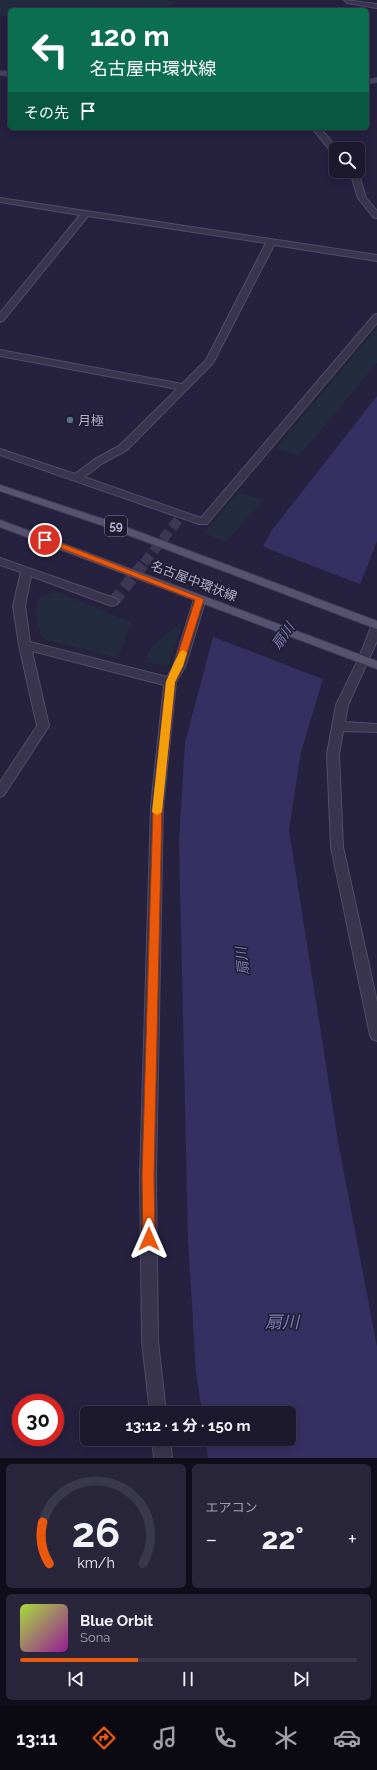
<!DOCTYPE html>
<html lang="ja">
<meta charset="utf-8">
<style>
body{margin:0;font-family:Raleway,"Noto Sans JP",sans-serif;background:#29263b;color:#f1f3f6;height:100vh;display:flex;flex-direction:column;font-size:15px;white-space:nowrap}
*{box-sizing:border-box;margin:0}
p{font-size:13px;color:#a0a0aa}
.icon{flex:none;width:22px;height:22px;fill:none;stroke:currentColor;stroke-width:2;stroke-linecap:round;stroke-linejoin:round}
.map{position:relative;height:1458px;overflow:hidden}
.panel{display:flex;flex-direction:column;gap:6px;padding:6px;background:#0f0e1a;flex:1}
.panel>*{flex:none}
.hud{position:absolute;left:8px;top:8px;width:361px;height:122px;border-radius:6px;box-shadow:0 2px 10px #0003,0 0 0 1px #3a384b;background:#0b6e4f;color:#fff;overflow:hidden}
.tools{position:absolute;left:329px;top:142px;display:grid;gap:8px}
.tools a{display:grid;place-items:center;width:36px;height:36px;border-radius:6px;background:#1c192f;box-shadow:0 2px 10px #0003,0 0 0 1px #3a384b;font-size:20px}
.speed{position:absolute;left:12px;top:1394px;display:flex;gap:8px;font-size:20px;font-weight:700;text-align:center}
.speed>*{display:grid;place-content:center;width:52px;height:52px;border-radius:50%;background:#1c192f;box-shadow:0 2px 10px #0003,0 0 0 1px #3a384b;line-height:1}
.speed .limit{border:6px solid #d22;background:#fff;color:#111}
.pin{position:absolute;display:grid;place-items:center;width:34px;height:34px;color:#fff;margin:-17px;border:2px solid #fff;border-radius:50%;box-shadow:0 1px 4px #0007}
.me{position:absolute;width:44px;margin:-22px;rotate:0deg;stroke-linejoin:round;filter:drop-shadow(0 0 3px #0008)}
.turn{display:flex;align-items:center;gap:14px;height:84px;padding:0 16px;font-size:18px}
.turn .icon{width:52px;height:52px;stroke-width:2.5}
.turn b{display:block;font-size:28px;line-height:34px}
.then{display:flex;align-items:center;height:38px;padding:0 16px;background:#0003;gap:8px;font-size:15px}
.big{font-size:30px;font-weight:700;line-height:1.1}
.panel .card{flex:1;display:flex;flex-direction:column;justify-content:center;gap:6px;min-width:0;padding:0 14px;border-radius:6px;background:#29263b}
.panel .dial{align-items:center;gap:0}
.dial svg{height:104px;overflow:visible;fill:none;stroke:#3a384b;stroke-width:7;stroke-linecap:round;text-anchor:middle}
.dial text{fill:#f1f3f6;stroke:none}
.song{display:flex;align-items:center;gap:12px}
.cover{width:48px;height:48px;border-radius:6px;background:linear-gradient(135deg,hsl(80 70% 55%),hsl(300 70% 35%))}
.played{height:4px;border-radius:2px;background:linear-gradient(90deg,#ea580c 35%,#3a384b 35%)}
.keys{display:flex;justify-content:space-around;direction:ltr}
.heat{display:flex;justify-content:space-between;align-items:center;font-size:22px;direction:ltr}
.panel .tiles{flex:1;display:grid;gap:6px;grid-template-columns:1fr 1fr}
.card:last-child{grid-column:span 2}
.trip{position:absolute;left:80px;top:1406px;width:216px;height:40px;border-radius:6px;background:#1c192f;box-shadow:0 2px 10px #0003,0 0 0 1px #3a384b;font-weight:700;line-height:40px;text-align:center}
.tab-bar{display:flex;height:64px;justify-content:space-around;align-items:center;background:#0b0a13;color:#a0a0aa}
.tab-bar .icon{width:28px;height:28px}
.tab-bar .on{color:#ea580c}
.tab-bar b{font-size:18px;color:#f1f3f6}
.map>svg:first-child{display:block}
.green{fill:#232c3f}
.water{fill:#362f61}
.pier{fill:#25213f}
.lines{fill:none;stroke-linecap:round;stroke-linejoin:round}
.minor-tunnel-far1{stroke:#3b3754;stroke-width:10;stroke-dasharray:10 5;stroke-linecap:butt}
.minor-tunnel{stroke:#3b3754;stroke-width:12;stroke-dasharray:12 6;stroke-linecap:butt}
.service-casing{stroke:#514d66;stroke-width:2}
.minor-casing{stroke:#514d66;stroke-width:2}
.secondary-casing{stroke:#3f3b54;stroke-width:2}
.primary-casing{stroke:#3f3b54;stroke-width:2}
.service{fill:#39354e;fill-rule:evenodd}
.minor{fill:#39354e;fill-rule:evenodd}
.secondary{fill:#494362;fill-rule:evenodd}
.primary{fill:#57536f;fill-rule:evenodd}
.route{fill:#ea580c;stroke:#983908}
.slow{fill:#f59e0b}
.service-dot{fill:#5c6f8a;stroke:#1e1b33;stroke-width:1.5}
.labels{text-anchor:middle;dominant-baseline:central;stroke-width:3;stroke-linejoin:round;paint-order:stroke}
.shield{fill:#1e1b33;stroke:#88849d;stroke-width:1}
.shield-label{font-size:12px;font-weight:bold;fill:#b5b1ca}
.poi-label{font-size:13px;fill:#b5b1ca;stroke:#1e1b33;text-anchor:start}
.street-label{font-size:13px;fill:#b5b1ca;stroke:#1e1b33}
.water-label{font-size:14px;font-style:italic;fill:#857eb8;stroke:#1e1b33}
.near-water-label{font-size:17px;font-style:italic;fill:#857eb8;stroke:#1e1b33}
</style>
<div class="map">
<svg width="377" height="1458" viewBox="0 0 377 1458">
<rect width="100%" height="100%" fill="#25213f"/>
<path class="green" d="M0,0H167L178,2L159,10H10V17L0,15Z
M377,328V363L299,456L276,448Z
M238,492L263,500L226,542L204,533Z
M57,592L131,622L118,658L43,639C37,627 34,610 39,598Z
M182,622L169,666L145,662L151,647Z"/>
<path class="water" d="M377,396V541L322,682L301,752L289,830L338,1141L377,1347V1458H208L205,1439H289V1413H202L196,1371L188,1240L179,840L185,742L213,637L272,530Z"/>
<path class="pier" d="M261,546L362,585L325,680L211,636Z"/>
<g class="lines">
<path class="minor-tunnel-far1" d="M144,563L183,514"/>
<path class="minor-tunnel" d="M113,602L145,562"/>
<defs>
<path id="service" d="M344,0L377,4V8L347,3Z
M312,128H320L338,149H336V154H333Z
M347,171H355L360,178L366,198L377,211V218H374L358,198L352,178Z"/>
<path id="minor" d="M0,198L377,255V261L274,245L213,363L127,450L103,463L84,477L201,518L374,315L377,314V323L207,524H199L0,455V449L75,474L95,459L119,446L177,389L0,356V350L182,384L206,360L266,243L88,216L3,321L0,322V313L80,215L0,202Z
M0,558L117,599L119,602L113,606L109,605L31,576L25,606L30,642L167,677L173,667L194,599L200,595L206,599L185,667L176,682L163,806L156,1176L158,1341L166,1413H150L142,1341L140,1176L151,806L164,685L32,651L49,726L4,795L0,797V782L37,726L19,645L13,606L21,572L0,565Z
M377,623V641L348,705L345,722L377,724V732L343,731L339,754L343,847L377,1002V1041L372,1039L370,1035L331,847L327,754L336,705L358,660L371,627Z
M152,1439H170L172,1458H154Z"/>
<path id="secondary" d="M0,71L10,72V76L0,75Z
M377,78V82L367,84V80Z"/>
<path id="primary" d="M0,485L115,523L377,621V629L107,527L0,491Z
M0,520L377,661V669L0,527Z"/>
</defs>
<use href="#service" class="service-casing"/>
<use href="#minor" class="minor-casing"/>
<use href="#secondary" class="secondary-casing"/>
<use href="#primary" class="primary-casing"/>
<use href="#service" class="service"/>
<use href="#minor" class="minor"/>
<use href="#secondary" class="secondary"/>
<use href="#primary" class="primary"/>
</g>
<path class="route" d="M45,537L204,599L183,666L175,682L162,806L154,1176L155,1239L153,1243L149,1245L144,1243L143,1239L142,1176L153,806L166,682L174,666L195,600L42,541L41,540Z"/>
<path class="slow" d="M183,650L187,653L183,666L175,682L162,812L157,815L152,812L166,682C169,675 178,651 183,650Z"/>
<circle class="service-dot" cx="70" cy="420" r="4"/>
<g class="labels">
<rect class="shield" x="105" y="516" width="22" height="20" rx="3"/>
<g class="shield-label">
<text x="116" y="526">59</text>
</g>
<g class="poi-label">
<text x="78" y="420">月極</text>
</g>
<g class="street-label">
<text transform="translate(194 581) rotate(21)">名古屋中環状線</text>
</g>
<g class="water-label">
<text transform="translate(283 636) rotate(-55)">扇川</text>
<text transform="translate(242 961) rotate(-96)">扇川</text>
</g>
<g class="near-water-label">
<text x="282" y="1322">扇川</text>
</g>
</g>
</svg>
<div class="tools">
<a><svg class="icon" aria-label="search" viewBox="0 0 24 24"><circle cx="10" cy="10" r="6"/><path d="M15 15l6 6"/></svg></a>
</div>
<div class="speed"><div class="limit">30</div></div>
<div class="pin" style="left:45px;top:540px;background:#d93025"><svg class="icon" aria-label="arrive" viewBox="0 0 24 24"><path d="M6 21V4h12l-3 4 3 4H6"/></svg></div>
<svg class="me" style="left:149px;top:1239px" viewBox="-20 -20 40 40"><path d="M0-17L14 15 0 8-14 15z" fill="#ea580c" stroke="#fff" stroke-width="4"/></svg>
<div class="trip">13:12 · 1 分 · 150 m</div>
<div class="hud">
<div class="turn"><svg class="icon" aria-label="left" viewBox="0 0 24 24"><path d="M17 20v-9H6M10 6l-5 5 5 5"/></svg><div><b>120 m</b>名古屋中環状線</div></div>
<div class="then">その先<svg class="icon" aria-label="arrive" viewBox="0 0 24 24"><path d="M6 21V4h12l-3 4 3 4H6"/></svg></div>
</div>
</div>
<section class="panel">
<div class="tiles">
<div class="card dial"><svg viewBox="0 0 100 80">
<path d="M14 69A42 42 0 1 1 86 69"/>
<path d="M14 69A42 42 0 0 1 9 37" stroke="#ea580c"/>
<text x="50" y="56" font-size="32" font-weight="700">26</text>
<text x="50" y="72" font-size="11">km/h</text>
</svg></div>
<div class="card"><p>エアコン</p>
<div class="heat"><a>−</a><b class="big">22°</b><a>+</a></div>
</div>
<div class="card">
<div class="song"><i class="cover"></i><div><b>Blue Orbit</b><p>Sona</p></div></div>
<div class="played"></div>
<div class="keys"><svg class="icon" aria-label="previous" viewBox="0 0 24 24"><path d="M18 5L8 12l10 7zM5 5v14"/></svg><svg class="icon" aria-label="pause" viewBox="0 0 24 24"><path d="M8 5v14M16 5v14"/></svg><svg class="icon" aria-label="next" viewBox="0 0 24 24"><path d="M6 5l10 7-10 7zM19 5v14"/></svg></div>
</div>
</div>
</section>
<nav class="tab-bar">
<b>13:11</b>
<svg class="icon on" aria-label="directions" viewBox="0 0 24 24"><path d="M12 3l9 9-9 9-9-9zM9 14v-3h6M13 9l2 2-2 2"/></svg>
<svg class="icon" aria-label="music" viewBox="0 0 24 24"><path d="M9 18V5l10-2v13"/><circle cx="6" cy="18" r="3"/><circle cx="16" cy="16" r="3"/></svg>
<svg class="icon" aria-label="phone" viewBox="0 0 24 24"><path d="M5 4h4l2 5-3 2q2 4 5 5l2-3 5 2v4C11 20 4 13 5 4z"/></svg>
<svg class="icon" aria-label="climate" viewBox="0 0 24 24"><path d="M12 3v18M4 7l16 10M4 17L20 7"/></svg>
<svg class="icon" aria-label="car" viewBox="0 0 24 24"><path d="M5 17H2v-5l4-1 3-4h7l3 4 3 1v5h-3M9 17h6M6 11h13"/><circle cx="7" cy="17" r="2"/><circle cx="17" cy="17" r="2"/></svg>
</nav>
